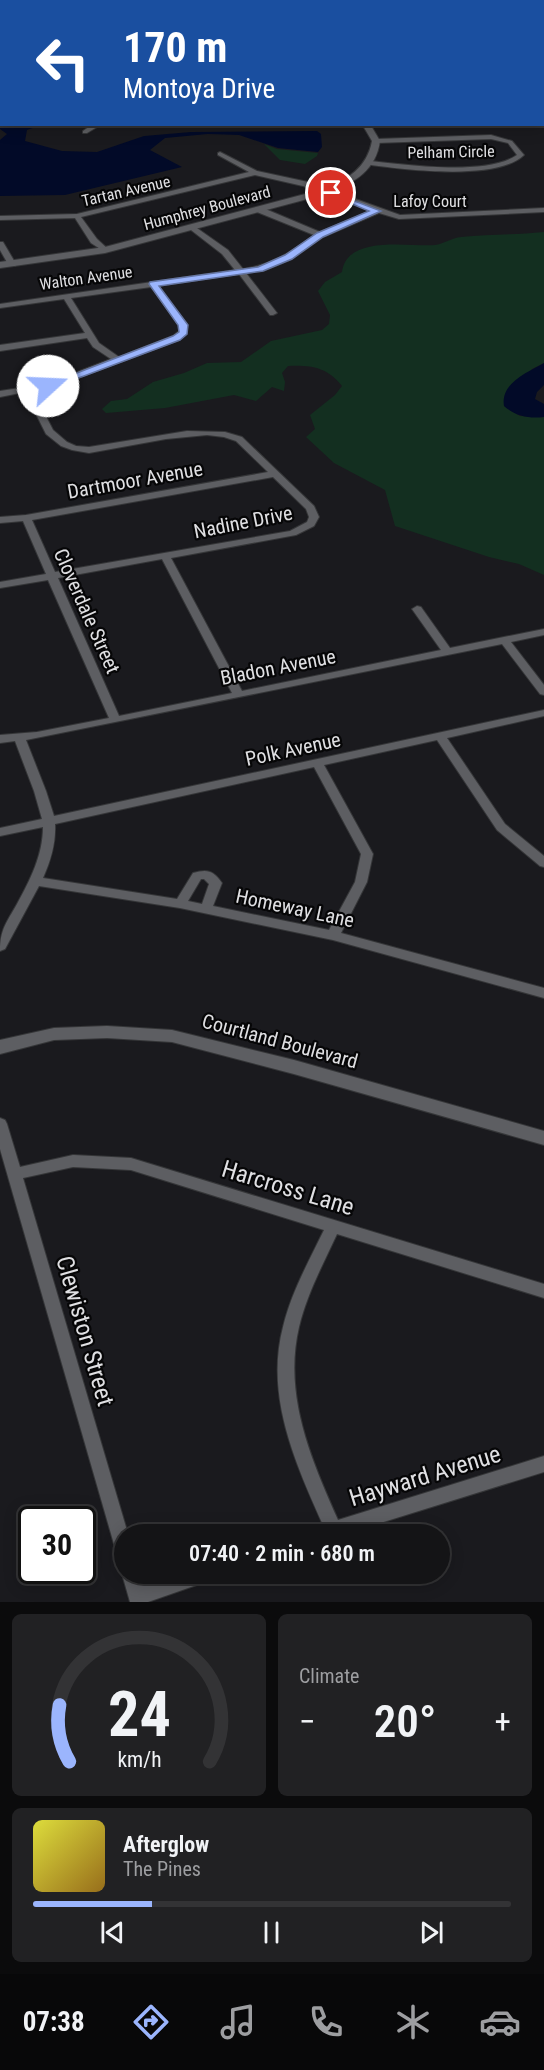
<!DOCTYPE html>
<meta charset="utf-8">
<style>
body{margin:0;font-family:"Roboto Condensed",sans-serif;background:#212123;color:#f1f3f6;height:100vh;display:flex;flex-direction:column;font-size:22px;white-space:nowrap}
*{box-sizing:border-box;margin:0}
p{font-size:20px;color:#9d9ea1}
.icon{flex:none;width:33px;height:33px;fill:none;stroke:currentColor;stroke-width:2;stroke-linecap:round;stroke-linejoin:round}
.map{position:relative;height:1602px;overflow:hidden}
.panel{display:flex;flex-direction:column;gap:12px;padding:12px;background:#0b0b0c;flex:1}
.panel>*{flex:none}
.banner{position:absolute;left:0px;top:0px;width:544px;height:126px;box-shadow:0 3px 15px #0003,0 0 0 2px #333335;background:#1a4fa0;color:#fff;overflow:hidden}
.speed{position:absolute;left:18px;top:1506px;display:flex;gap:12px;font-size:30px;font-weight:700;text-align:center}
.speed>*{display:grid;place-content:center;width:78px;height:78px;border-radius:50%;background:#141416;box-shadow:0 3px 15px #0003,0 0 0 2px #333335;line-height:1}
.speed .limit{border:3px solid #111;border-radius:9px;background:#fff;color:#111}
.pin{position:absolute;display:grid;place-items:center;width:51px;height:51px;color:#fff;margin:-26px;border:3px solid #fff;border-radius:50%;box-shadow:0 2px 6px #0007}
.me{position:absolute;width:66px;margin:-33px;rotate:70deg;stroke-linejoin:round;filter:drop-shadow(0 0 4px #0008)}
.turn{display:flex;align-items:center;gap:21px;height:126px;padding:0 24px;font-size:27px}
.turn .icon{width:78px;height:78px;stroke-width:2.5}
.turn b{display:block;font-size:42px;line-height:51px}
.big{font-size:45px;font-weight:600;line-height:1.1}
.panel .widget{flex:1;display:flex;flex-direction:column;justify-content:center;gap:9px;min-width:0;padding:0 21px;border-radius:9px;background:#212123}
.panel .dial{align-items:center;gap:0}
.dial svg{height:156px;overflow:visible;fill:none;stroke:#333335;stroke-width:7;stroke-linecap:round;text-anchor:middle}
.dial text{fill:#f1f3f6;stroke:none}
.song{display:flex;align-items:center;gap:18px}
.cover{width:72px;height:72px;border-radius:9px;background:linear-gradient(135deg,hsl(60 70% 55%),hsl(40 70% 35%))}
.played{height:6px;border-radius:3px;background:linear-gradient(90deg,#9bb5fd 25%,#333335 25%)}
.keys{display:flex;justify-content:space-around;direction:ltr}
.heat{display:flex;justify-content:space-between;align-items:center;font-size:33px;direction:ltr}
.panel .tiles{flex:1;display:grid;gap:12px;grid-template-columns:1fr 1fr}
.widget:last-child{grid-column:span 2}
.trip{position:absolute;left:114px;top:1524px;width:336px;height:60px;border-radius:30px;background:#141416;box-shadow:0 3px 15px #0003,0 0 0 2px #333335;font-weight:600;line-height:60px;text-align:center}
.tab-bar{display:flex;height:96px;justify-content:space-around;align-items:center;background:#080809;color:#9d9ea1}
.tab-bar .icon{width:42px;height:42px}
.tab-bar .active{color:#9bb5fd}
.tab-bar b{font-size:27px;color:#f1f3f6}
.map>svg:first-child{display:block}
.green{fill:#132f20}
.water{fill:#020a28}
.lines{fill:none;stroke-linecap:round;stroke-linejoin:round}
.minor-casing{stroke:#353638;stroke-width:2}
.tertiary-casing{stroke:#353638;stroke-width:2}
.minor{fill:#5d5e62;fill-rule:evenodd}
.tertiary{fill:#5d5e62;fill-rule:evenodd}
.route{fill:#9bb5fd;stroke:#6576a4;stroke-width:1.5}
.labels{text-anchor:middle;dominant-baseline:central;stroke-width:4.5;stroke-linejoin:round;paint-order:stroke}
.far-street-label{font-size:16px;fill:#e0e0e3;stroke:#060607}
.street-label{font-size:20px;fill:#e0e0e3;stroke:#060607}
.near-street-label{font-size:24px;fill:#e0e0e3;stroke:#060607}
</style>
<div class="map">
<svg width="544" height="1602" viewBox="0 0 544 1602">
<rect width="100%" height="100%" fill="#1a1a1e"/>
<path class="green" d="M264,144L277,149L318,153L317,156L305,164L280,160Z
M544,232V363L532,369L504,406L520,416L544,417V575L519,564L489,557L395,526L385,490L334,463L306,437L315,429L310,415L335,395L342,386C327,367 311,365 288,366L282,373L285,382L284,391L272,387L256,401L234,395L165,408L106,413L102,409L111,401L127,399L153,382L184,373L207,363L241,362L271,341L322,330L329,324L330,315L318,291L325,282L342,272C347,234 409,247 435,245C443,244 452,238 461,237C488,234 516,235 544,232Z"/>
<path class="water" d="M0,0H371L2,2V124L41,125L27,130L25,141L62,151L97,152L144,136L191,132L317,131L321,134L322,147L318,152L278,148L239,135L208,134L165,138L150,150L182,167L65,195L0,196V140L7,134L0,129Z
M544,363V385L537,392L535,399L544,404V417C529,419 515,416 504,406C500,383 528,372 544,363Z"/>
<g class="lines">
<defs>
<path id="minor" d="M93,124H102L87,133H83V131Z
M491,135L512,141L524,155C497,181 408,170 371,165L368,163L371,161C407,165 487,176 517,155L508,143L491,139L376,143L373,141L376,139Z
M220,152L257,171L308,182L400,215L544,208V212L399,219L379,213L323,237L292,259L263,271L246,273L277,313L273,315H270L239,274L158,286L187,325L186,334L179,340L51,388L33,391L53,430L67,442L76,446L89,447L187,431L225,432L242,437L314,506L319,517L314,526L296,535L171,558L242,691L441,650L412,609L417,606L421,607L450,648L544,629V635L511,642L544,685V695L540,694L502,644L26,740L46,791L54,816L544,710V716L447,738L505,824L544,856V867L540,866L497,830L437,740L324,765L373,854L367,882L341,933L544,988V998L333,940L180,908L39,886L5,949L0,951C0,929 7,922 17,904C30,880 43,855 43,827L0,836V828L42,819L34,791L15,741L0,743V735L37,732L109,718L48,580L0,588V582L46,574L23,521L0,523V517L26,515L268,472L236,441L224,437L207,435L166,439L89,453L72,450L61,446L46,434L25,392L0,397V391L46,384L111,359L93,347L87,338L0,351V345L85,333L64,299L0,308V304L235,270L222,254L191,230L190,228L194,226L228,250L243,269C271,265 292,252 314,235L257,212V208H263L320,232L373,210L303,186L255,175L81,217L97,239L109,250L105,252L91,243L75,218L0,220V216L77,214L249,172L218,155V153ZM151,287L179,325V331L173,336L119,357L99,343L71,298ZM273,477L306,509L309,517L307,522L290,531L55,572L32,520ZM162,559L232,693L119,716L58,578ZM314,767L361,854L355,882L329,930L213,906L222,883C213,870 207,869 193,873L177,899L43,878C51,860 56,843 55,824ZM201,879H204L209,884L202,904L188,901Z
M0,242H3L16,264L15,266L8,264L0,250Z
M0,1118L5,1120L7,1124L20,1167L73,1155L131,1158L544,1284V1298L337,1234C323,1264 307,1294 299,1327C283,1395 311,1459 338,1520L544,1456V1472L345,1534H311L314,1528L323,1525C295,1462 265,1396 283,1327C291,1293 309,1261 324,1230L131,1170L73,1167L23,1178L128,1534H124V1560L118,1558L0,1149Z
M124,1568V1574H140L143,1585L179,1574H214L211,1580L148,1602H130L122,1574Z"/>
<path id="tertiary" d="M518,0H527L528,2H519Z
M543,8H544V12H543Z
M362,124H370L380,141C376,170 355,182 330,193L105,253L0,268V262L105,247L324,189C348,179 367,168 372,141Z
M107,1026L172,1030L294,1060L544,1131V1145L294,1074L172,1042L107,1038L54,1040L0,1054V1040L54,1028Z"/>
</defs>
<use href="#minor" class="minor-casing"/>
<use href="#tertiary" class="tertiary-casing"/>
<use href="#minor" class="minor"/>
<use href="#tertiary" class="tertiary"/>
</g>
<path class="route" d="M328,191L381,211L323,237L292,259L263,271L159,286L188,325L187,334L180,340L52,388L43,386L173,336L179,332L178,325L149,284L150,282L258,267L285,255L317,233L369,211L328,194Z"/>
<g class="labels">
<g class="far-street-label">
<text transform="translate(451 152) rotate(-1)">Pelham Circle</text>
<text transform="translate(126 191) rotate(-13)">Tartan Avenue</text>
<text x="430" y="201">Lafoy Court</text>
<text transform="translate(207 208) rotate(-15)">Humphrey Boulevard</text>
<text transform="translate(86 278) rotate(-8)">Walton Avenue</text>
</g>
<g class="street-label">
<text transform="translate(135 480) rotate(-10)">Dartmoor Avenue</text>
<text transform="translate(243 522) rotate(-11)">Nadine Drive</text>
<text transform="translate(87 611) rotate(66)">Cloverdale Street</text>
<text transform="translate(278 667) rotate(-11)">Bladon Avenue</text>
<text transform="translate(293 749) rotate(-12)">Polk Avenue</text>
<text transform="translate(295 908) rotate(12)">Homeway Lane</text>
<text transform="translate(280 1041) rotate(15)">Courtland Boulevard</text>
</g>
<g class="near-street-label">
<text transform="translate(288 1188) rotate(17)">Harcross Lane</text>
<text transform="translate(85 1331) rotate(74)">Clewiston Street</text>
<text transform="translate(425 1476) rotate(-17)">Hayward Avenue</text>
</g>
</g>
</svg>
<div class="speed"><div class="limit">30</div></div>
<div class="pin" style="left:331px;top:193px;background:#d93025"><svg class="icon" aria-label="arrive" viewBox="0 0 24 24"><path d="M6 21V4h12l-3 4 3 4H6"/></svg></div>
<svg class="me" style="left:48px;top:386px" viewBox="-20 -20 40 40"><circle r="19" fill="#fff"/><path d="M0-13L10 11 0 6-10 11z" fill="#9bb5fd"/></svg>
<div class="trip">07:40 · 2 min · 680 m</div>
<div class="banner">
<div class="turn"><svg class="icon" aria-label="left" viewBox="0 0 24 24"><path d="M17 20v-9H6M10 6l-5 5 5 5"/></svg><div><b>170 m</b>Montoya Drive</div></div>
</div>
</div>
<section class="panel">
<div class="tiles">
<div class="widget dial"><svg viewBox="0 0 100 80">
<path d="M14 69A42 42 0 1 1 86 69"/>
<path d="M14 69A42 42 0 0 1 9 40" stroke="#9bb5fd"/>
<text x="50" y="56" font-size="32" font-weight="700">24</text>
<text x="50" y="72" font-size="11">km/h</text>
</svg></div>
<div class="widget"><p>Climate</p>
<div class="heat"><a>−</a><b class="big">20°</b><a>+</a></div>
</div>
<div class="widget">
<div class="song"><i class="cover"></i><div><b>Afterglow</b><p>The Pines</p></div></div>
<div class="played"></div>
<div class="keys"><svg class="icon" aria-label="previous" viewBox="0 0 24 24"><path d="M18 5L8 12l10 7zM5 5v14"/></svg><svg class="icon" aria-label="pause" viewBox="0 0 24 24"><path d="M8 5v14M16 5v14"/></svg><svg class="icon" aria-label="next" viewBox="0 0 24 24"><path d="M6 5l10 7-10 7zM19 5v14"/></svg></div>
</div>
</div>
</section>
<nav class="tab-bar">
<b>07:38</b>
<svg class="icon active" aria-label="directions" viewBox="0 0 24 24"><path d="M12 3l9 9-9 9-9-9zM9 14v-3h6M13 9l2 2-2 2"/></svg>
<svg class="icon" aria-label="music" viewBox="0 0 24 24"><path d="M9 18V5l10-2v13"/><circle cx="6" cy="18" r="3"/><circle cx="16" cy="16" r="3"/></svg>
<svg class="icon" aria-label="phone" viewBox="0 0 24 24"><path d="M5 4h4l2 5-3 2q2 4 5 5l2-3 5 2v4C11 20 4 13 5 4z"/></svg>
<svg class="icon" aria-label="climate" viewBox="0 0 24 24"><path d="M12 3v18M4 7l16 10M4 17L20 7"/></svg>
<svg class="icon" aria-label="car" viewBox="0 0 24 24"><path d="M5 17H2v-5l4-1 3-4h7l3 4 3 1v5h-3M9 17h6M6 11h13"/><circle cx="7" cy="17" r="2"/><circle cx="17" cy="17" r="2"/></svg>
</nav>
